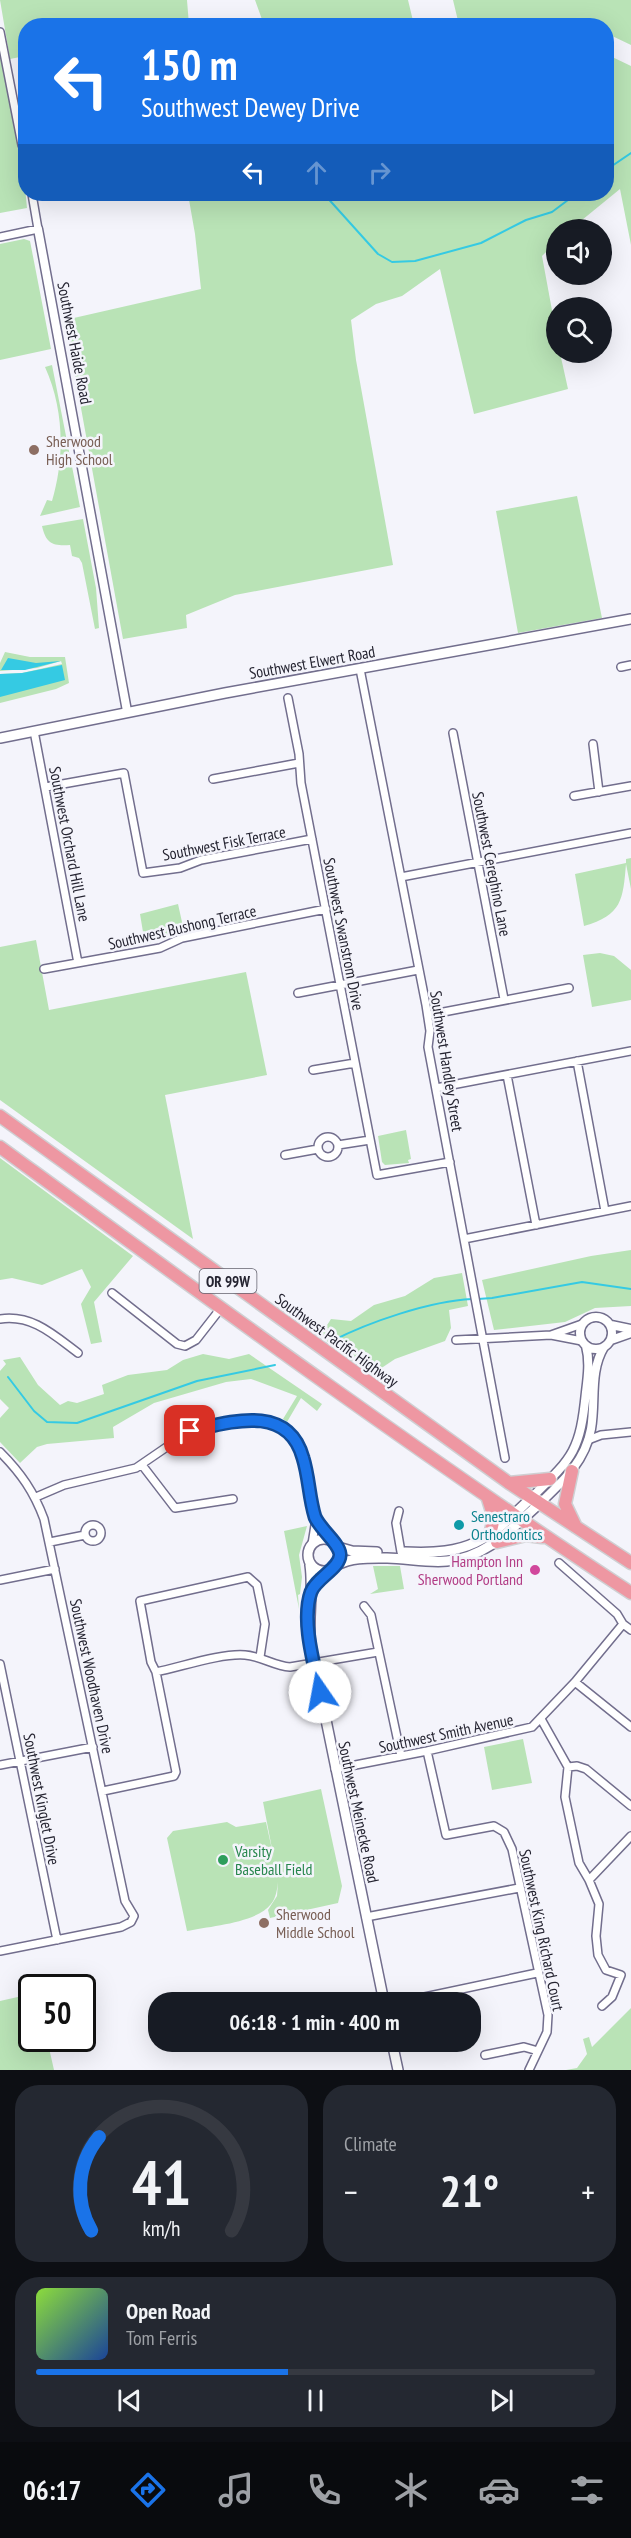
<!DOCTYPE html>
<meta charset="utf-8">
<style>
body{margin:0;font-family:"PT Sans Narrow",sans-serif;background:#242831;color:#f1f3f6;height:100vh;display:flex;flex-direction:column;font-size:22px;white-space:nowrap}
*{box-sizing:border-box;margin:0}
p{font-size:20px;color:#9ea1a6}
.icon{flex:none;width:33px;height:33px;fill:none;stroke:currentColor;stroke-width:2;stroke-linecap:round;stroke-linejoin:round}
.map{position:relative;height:2070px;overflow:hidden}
.panel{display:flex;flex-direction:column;gap:15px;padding:15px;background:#0d0f14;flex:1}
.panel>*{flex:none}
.banner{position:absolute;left:18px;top:18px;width:596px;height:183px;border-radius:24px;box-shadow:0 6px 24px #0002;background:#1a73e8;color:#fff;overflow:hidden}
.fabs{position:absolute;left:546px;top:219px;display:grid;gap:12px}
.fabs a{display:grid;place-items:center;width:66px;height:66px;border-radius:50%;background:#171b24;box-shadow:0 6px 24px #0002;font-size:30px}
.speed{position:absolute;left:18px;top:1974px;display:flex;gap:12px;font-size:30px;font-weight:700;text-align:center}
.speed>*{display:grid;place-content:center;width:78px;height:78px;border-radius:50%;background:#171b24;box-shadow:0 6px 24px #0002;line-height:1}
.speed .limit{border:3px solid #111;border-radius:9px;background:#fff;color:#111}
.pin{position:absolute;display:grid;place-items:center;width:51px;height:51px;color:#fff;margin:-26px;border-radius:12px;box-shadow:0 3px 9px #0006}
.me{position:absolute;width:66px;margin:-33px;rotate:348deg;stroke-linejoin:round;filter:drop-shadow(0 0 4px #0008)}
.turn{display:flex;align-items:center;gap:21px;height:126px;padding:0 24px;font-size:27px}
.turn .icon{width:78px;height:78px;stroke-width:2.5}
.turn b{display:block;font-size:42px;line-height:51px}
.lanes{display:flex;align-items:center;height:57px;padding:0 24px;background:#0003;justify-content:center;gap:30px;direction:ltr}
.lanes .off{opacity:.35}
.big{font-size:45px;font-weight:800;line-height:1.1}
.panel .card{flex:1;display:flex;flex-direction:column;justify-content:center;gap:9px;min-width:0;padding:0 21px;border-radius:24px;background:#242831}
.panel .dial{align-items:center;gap:0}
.dial svg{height:156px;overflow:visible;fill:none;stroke:#363941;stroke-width:7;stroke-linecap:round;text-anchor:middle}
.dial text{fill:#f1f3f6;stroke:none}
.song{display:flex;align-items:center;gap:18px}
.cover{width:72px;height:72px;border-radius:9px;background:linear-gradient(135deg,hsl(90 70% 55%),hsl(220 70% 35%))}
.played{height:6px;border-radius:3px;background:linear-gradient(90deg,#1a73e8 45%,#363941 45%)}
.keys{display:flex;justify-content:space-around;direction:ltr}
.heat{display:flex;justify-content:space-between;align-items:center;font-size:33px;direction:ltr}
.panel .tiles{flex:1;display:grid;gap:15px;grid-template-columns:1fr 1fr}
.card:last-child{grid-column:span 2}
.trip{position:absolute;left:148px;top:1992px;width:333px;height:60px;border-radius:24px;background:#171b24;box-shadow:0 6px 24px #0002;font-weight:800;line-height:60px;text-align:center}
.tab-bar{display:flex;height:96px;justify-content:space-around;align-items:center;background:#090b0e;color:#9ea1a6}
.tab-bar .icon{width:42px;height:42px}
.tab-bar .selected{color:#1a73e8}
.tab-bar b{font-size:27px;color:#f1f3f6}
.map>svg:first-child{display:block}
.green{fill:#b9e3b6}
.water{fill:#35cae3}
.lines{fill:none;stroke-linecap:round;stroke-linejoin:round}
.stream{stroke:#35cae3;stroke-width:2}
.minor-casing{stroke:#726e8d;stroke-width:10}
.tertiary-casing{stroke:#726e8d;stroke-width:11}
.secondary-casing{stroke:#726e8d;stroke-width:12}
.trunk-casing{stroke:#cfcfd2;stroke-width:15}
.minor{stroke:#fff;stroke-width:7}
.tertiary{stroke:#fff;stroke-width:8}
.secondary{stroke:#fff;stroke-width:9}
.trunk{stroke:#ee97a2;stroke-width:12}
.route-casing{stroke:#114b97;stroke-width:15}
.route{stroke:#1a73e8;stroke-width:10}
.education-dot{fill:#8d6e63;stroke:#f4f4fb;stroke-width:2}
.culture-dot{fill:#0f9aa8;stroke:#f4f4fb;stroke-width:2}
.hotel-dot{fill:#d1479c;stroke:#f4f4fb;stroke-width:2}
.leisure-dot{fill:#2e9e5b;stroke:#f4f4fb;stroke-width:2}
.labels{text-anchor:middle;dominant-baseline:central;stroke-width:5;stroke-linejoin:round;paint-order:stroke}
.shield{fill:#f4f4fb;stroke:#63626e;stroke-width:1.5}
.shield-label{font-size:15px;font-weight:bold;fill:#252431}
.street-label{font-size:16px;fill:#252431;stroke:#f4f4fb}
.education-label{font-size:16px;fill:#785e54;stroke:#f4f4fb;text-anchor:start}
.culture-label{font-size:16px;fill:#0d838f;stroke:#f4f4fb;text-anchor:start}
.hotel-label{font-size:16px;fill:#b23c85;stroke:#f4f4fb;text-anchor:end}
.leisure-label{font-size:16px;fill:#27864d;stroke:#f4f4fb;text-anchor:start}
</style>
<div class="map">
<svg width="631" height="2070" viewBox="0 0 631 2070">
<rect width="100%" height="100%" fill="#f4f4fb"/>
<path class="green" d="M0,0H187L189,25L26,26L25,56L10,59Z
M255,0H408L414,25H325L322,18L264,25Z
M453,0H631V45L606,33V26L459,25Z
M0,52L23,167L27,208L0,213Z
M606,54L631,66V245L620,189L571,229L556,230V242L542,256L556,332V352L560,353L568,389L474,414L440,269L402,296L376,304L351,320L356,360L393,565L235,595L186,615L187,628L123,639L65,320L201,289L195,234L188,194H606Z
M24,239L30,241L51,349L0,360V244Z
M52,365L80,507L40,516L47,500L52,501C65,457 64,409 45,367Z
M577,496L602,618L518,633L496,511Z
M83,519L96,588L99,628L95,629L82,563L79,558L72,556L70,545C53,546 46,544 42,526Z
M5,652L30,657H65L69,683L56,689L0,703V674L22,673L62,664L61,661L37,668L0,671V663Z
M631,858V889L626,864C623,900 622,915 584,926L575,874L626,863V859Z
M178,904L184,931L145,944L140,914Z
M36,940L49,1010L246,972L267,1075L165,1095L193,1239L0,1100V947Z
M600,953L614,956L631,970V1000L592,1007L583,955Z
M406,1130L411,1159L408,1160L409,1163L385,1165L382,1162L378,1136Z
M0,1158L133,1256L94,1302L102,1342L91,1344L81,1304L91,1287L82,1269L42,1285L12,1278L0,1280Z
M631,1250V1306L595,1308L565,1322L494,1330L482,1280L591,1256Z
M462,1273L468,1306L449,1310L451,1328L445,1341L395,1359L371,1375L320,1336L331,1319L351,1321L374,1305L405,1296L434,1278Z
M203,1354L229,1359L249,1354L322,1404L317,1411L301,1398L287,1422L283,1419L297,1396L251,1379L226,1382L154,1403L113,1427L114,1438L47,1444L37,1447L20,1463L0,1442V1418L9,1408L0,1399V1371L6,1364L3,1360L20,1357L38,1385L60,1405L68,1401L77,1403L104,1394L102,1385L128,1375L167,1370L183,1360Z
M307,1526L299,1555L302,1577L300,1594L298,1595L299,1609L284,1531Z
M373,1566H400L404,1589L370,1594L378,1589Z
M523,1739L532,1783L492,1790L484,1747Z
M321,1789L342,1886L338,1903L270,1918L268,1910L277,1896L278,1882C277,1890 276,1898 271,1904C257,1923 210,1926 187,1931L167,1838L173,1831L227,1822L236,1827L266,1822L274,1859L263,1802Z
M31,1994L32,2038L47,2039L54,2070H0V2001Z
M631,2008V2070H566L577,2068L587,2054L583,2039L589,2037L592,2047Z"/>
<path class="water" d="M8,658L36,663L61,661L25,670H1Z
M62,665L65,680L0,697V674L22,673Z"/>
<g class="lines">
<path class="stream" d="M606,170L631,153
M324,194L378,254L392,262L415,261L481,243L526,220L552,212L576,194
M478,1299L492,1298L582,1282L631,1289
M332,1341C369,1322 430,1301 472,1299
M8,1377L34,1411L47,1422L77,1423L197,1381L275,1365"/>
<defs>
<path id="minor" d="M0,32L22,145L26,150
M0,237L38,229L32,194
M621,667L631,665
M360,669L426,1005L430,1031L428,1047L505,1458
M288,698L299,754L301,783L377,1175L450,1162
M34,731L78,963
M453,733L504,999
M593,744L599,792
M213,779L299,763
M46,787L124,773L143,873L180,868L201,860L312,839
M574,796L631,786
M401,877L631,833
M44,969L160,948L182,938L326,909
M298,993L418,970
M428,1015L569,988
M577,1061L605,1211
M313,1070L355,1063
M507,1075L536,1225
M436,1088L631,1051
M318 1147a10 10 0 1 1 20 0a10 10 0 1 1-20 0Z
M338,1145L370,1140
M285,1155L318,1149
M464,1239L631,1206
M112,1293L177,1344L185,1346L196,1340L221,1308
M0,1319C32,1314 54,1335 78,1353
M551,1335L582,1324
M456,1340L551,1335L582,1341
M588,1440L601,1435L631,1432
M0,1452C21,1473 34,1492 44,1519L125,1901L134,1916L131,1922L121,1927L0,1951
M142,1465L175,1508L233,1499
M36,1497L64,1485L136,1468L190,1431L244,1420H261L284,1430L292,1437L301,1451L316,1519L312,1544
M399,1511L396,1523L401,1552
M316,1519L331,1540
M85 1533a8 8 0 1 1 16 0a8 8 0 1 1-16 0Z
M50,1542L85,1535
M559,1563L617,1614L623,1624L631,1630
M0,1580L55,1569
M364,1606L371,1615L401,1756
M0,1664L57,1940
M156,1672C181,1667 221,1653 245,1655C261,1656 274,1666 290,1667L378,1652
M575,1682L631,1727
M541,1719L568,1767L565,1797L579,1863L589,1880L599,1904L596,1936L598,1955L606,1970L621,1975L612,1997L602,2006
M427,1751L446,1835L494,1826L504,1832L512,1849L548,2015L547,2032L529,2070
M0,1765L93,1747
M568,1767L577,1766L586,1769L631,1806
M335,1769L427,1751L532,1727L575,1682L623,1624
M103,1791L174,1776L176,1772L156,1672L151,1662L140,1601L248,1577L257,1585L265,1624L260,1657
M589,1880L631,1836
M366,1917L519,1888
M401,2002L537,1973
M485,2055L524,2047L538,2051"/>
<path id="tertiary" d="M38,229L127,711
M580 1333a16 16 0 1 1 32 0a16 16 0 1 1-32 0Z
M611,1325L631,1329
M611,1340L631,1333
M531,1498C573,1457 580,1452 586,1392C588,1376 590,1361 586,1346
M539,1504C562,1482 585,1462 591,1429C596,1401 589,1372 604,1347"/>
<path id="secondary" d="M0,738L225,693L631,619
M308 1555a16 16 0 1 1 32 0a16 16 0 1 1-32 0Z
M338,1547L352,1551L377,1552
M405,1552C469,1555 486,1542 531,1498
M310,1565C314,1592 307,1619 311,1647L384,2002
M337,1565C353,1557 369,1558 387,1558C406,1558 427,1563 447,1561C486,1558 511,1529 539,1504
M392,2042L398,2070"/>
<path id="trunk" d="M0,1116L509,1483L631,1563
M0,1147C208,1299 416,1452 631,1593
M572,1471L565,1504L576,1527
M509,1483L550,1479
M488,1499L494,1518L490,1535
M497,1542L526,1535L542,1537"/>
</defs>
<use href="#minor" class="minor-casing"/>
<use href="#tertiary" class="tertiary-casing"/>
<use href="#secondary" class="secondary-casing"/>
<use href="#trunk" class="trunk-casing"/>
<use href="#minor" class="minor"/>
<use href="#tertiary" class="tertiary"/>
<use href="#secondary" class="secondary"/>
<use href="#trunk" class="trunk"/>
</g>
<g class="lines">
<defs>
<path id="route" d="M190,1431C230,1422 288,1403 303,1458C309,1477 309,1498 315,1517C320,1529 339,1543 340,1554C341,1568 316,1578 311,1592C301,1620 314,1664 320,1692"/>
</defs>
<use href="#route" class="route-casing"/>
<use href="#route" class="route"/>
</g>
<g class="education-dot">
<circle cx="34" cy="450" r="6"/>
<circle cx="264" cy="1923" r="6"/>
</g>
<circle class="culture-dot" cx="459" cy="1525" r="6"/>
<circle class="hotel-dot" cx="535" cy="1570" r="6"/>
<circle class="leisure-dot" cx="223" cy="1860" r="6"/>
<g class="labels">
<rect class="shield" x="199.5" y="1269" width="57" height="24" rx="4.5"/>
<g class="shield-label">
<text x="228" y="1281">OR 99W</text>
</g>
<g class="street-label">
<text transform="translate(75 343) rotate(79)">Southwest Haide Road</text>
<text transform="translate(312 662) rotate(-10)">Southwest Elwert Road</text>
<text transform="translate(224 843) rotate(-11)">Southwest Fisk Terrace</text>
<text transform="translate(70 844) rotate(79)">Southwest Orchard Hill Lane</text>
<text transform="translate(492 864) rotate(79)">Southwest Cereghino Lane</text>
<text transform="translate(182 927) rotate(-13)">Southwest Bushong Terrace</text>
<text transform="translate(344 934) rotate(79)">Southwest Swanstrom Drive</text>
<text transform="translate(447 1061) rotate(81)">Southwest Handley Street</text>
<text transform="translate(337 1340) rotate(36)">Southwest Pacific Highway</text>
<text transform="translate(92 1676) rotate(78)">Southwest Woodhaven Drive</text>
<text transform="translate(446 1733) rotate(-12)">Southwest Smith Avenue</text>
<text transform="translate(42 1799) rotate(79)">Southwest Kinglet Drive</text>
<text transform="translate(359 1812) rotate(78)">Southwest Meinecke Road</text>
<text transform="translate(542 1930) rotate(78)">Southwest King Richard Court</text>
</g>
<g class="education-label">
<text x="46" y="441">Sherwood<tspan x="46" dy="18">High School</tspan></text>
<text x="276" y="1914">Sherwood<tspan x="276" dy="18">Middle School</tspan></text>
</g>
<g class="culture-label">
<text x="471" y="1516">Senestraro<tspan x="471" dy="18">Orthodontics</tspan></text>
</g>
<g class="hotel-label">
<text x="523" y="1561">Hampton Inn<tspan x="523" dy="18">Sherwood Portland</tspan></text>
</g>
<g class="leisure-label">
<text x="235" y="1851">Varsity<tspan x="235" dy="18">Baseball Field</tspan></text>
</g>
</g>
</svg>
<div class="fabs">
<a><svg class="icon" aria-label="sound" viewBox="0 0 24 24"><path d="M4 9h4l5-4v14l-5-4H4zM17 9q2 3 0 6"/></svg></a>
<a><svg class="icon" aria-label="search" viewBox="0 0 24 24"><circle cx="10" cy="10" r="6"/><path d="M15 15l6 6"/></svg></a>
</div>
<div class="speed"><div class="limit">50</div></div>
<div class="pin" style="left:190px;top:1431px;background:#d93025"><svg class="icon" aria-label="arrive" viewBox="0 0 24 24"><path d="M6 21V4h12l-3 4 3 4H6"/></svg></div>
<svg class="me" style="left:320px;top:1692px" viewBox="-20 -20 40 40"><circle r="19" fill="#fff"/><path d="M0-13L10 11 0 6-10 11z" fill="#1a73e8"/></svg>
<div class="trip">06:18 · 1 min · 400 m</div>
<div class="banner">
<div class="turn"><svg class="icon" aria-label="left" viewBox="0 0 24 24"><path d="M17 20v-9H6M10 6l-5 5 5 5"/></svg><div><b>150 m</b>Southwest Dewey Drive</div></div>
<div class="lanes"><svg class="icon" aria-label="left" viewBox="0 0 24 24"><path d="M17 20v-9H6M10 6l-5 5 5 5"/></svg><svg class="icon off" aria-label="ahead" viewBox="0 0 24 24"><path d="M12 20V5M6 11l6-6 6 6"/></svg><svg class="icon off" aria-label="right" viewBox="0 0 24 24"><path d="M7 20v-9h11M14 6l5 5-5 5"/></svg></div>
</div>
</div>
<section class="panel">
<div class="tiles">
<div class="card dial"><svg viewBox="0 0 100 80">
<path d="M14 69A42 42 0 1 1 86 69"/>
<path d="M14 69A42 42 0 0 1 18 21" stroke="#1a73e8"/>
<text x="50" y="56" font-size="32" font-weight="700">41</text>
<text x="50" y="72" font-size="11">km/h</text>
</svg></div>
<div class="card"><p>Climate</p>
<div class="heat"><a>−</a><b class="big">21°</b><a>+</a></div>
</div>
<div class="card">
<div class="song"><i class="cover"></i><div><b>Open Road</b><p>Tom Ferris</p></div></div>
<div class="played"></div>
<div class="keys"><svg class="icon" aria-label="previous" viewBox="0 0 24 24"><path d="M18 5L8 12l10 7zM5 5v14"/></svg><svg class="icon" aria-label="pause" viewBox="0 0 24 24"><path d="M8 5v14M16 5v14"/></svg><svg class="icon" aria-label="next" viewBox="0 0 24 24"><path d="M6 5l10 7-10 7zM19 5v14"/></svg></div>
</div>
</div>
</section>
<nav class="tab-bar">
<b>06:17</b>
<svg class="icon selected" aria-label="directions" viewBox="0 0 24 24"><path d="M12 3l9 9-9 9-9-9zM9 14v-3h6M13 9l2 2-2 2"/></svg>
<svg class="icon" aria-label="music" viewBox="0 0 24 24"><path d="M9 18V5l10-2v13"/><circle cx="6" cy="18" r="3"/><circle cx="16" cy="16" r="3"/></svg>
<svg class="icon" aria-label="phone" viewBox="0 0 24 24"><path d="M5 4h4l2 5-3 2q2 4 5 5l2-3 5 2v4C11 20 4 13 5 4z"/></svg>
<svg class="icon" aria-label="climate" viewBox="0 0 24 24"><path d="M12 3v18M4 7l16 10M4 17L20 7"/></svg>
<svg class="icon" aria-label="car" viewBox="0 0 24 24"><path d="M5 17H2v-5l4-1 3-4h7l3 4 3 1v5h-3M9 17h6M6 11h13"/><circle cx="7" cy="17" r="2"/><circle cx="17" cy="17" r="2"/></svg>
<svg class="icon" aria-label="filters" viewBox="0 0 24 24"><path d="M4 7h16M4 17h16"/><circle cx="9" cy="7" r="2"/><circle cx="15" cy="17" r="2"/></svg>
</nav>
